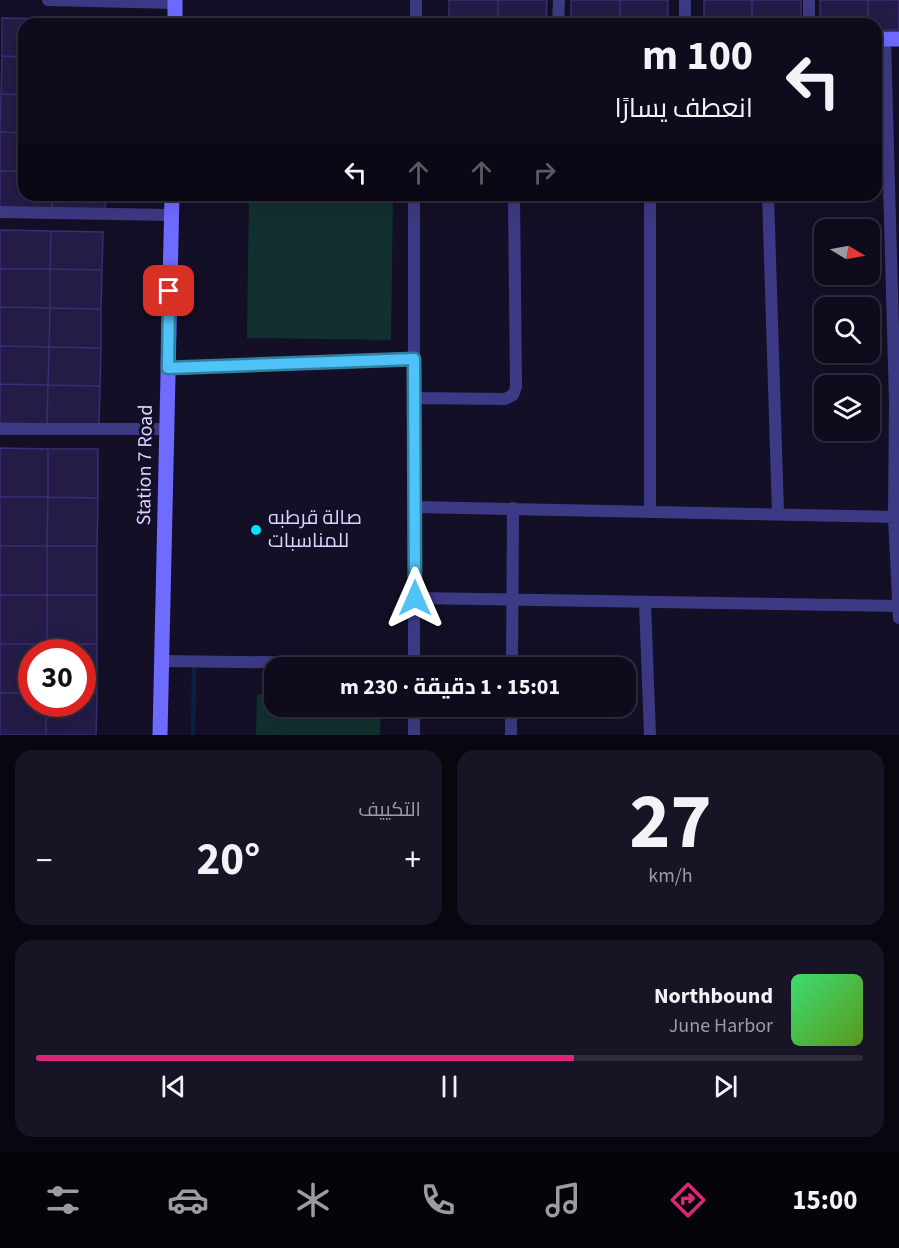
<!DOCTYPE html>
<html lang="ar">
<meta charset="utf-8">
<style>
body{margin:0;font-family:"Source Sans 3",Cairo,sans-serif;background:#171425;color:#f1f3f6;direction:rtl;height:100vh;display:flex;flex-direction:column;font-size:22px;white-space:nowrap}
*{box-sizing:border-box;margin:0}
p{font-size:20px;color:#9b9ba3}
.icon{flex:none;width:33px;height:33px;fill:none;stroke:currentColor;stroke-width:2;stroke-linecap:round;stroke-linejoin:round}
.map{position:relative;height:735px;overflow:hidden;direction:ltr}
.drawer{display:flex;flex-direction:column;gap:15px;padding:15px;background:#08060f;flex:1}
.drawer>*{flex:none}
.hud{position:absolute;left:18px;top:18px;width:864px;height:183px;border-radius:18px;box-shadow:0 6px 24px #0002,0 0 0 2px #2e2b3b;direction:rtl;background:#0e0b1c;color:#f1f3f6;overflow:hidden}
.needle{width:39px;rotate:100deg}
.buttons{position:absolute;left:814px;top:219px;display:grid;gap:12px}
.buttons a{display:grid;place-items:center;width:66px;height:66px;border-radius:12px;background:#0e0b1c;box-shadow:0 6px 24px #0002,0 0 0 2px #2e2b3b;font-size:30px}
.speed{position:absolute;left:18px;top:639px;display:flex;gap:12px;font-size:30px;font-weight:700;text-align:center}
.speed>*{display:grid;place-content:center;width:78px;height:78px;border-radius:50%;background:#0e0b1c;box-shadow:0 6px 24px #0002,0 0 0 2px #2e2b3b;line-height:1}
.speed .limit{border:9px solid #d22;background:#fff;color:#111}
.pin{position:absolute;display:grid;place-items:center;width:51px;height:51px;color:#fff;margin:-26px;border-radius:12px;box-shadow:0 3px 9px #0006}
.me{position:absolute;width:66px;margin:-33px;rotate:0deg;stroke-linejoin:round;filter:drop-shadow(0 0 4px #0008)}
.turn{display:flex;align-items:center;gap:21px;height:126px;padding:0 30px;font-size:27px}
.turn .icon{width:78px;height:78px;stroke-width:2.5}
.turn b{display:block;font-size:42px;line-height:51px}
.lanes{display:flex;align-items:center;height:57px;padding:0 30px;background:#0003;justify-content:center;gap:30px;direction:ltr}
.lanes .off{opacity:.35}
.big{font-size:45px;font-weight:700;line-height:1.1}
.drawer .card{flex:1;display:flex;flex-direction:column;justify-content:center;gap:9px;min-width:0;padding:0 21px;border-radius:18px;background:#171425}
.drawer .dial{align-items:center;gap:0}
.dial b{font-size:78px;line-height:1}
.song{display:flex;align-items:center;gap:18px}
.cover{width:72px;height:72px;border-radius:9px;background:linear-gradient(135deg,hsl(140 70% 55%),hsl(90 70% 35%))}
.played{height:6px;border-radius:3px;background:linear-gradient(90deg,#db2777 65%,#2e2b3b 65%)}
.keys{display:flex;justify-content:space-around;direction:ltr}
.heat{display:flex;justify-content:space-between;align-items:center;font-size:33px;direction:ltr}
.drawer .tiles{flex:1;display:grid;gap:15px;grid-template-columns:1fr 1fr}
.card:last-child{grid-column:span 2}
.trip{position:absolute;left:264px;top:657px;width:372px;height:60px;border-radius:18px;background:#0e0b1c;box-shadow:0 6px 24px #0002,0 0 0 2px #2e2b3b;font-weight:700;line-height:60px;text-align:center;direction:rtl}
.tab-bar{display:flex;height:96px;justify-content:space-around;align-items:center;background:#06040b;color:#9b9ba3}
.tab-bar .icon{width:42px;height:42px}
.tab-bar .active{color:#db2777}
.tab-bar b{font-size:27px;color:#f1f3f6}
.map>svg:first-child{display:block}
.green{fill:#12302f}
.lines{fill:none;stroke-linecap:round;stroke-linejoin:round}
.stream{stroke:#0a1f44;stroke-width:4.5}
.building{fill:#241b47;stroke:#3b2d73;stroke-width:1.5}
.street{stroke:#3d3a85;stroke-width:12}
.secondary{stroke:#6f6bff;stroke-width:15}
.route-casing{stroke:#337fa1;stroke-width:15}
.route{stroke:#4fc3f7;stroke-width:10}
.poi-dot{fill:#00e5ff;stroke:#130f26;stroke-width:2}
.labels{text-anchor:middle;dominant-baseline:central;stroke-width:6;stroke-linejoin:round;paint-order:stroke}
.street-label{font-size:20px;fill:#d9d4ff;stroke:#130f26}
.poi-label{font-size:20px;fill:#d9d4ff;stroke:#130f26;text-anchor:start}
</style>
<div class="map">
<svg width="899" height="735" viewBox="0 0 899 735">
<rect width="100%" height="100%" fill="#130f26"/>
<path class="green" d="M249,195H393L391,340L247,338Z
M257,694H274V706L381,707L380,735H256Z"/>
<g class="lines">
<path class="stream" d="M193,735L194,667"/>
</g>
<path class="building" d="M449,0H498V24H449Z
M498,0H547L546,24H498Z
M571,0H620V22H571Z
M620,0H668V23L620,22Z
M704,0H752V24H704Z
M752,0H801V24H752Z
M820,0H868V24H820Z
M868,0H899V30H876V24H868Z
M2,18L56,19V24H24V57L2,56Z
M56,19L110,20V24H56Z
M2,56L24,57V95L1,94Z
M1,94L24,95V133L0,132Z
M0,132L24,133V171H0Z
M0,171H24V195H52V210L0,209Z
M52,195H106L105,211L52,210Z
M0,230L51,231L50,269H0Z
M51,231L103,232L102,270L50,269Z
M0,269H50V308L0,307Z
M50,269L102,270L101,309L50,308Z
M0,307L50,308L49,347L0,346Z
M50,308L101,309V348L49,347Z
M0,346L49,347L48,385L0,384Z
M49,347L101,348L100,386L48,385Z
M0,384L48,385L47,424L0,423Z
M48,385L100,386L99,425L47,424Z
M0,448L48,449V497H0Z
M48,449H98V498L48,497Z
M0,497H48L47,546H0Z
M48,497L98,498L97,546H47Z
M0,546H47V595H0Z
M47,546H97V595H47Z
M0,595H47V644H0Z
M47,595H97V644H47Z
M0,644H47V652H32V693H0Z
M47,644H97V693H82V652H47Z
M0,693H32V704H46V735H0Z
M82,693H97L96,735H46V704H82Z"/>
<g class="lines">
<path class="street" d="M48,0L175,3
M416,24V0
M558,24L559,0
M685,24V0
M809,24V0
M885,39L895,402L894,517L899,618
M414,195V668
M650,195V511
M768,195L778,513
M0,212L171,215
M168,368L414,359
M414,398L505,399L513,395L516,387L514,195
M0,429H167
M415,507L899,517
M415,598L899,606
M645,603L650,735
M161,661L414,664
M512,668L513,508
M414,735V706
M511,735V706"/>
<path class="secondary" d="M175,24V0
M876,39H899
M160,735L172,195"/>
</g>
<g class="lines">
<defs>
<path id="route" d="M169,291L168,368L414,359L415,598"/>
</defs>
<use href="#route" class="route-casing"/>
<use href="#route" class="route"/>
</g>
<circle class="poi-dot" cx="256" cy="530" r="6"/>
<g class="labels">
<g class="street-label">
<text transform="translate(145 465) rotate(-89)">Station 7 Road</text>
</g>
<g class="poi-label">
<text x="268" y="518">صالة قرطبه<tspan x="268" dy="23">للمناسبات</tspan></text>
</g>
</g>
</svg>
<div class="buttons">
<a><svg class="needle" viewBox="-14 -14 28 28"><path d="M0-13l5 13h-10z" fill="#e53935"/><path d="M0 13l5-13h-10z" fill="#9b9ba3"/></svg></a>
<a><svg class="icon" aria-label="search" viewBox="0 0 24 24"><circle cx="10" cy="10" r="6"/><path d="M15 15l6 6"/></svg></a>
<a><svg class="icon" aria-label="layers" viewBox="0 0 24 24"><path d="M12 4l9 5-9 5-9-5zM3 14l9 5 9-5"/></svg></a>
</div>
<div class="speed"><div class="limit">30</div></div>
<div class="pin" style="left:169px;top:291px;background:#d93025"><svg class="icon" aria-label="arrive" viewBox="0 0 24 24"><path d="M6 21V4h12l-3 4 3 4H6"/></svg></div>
<svg class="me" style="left:415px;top:598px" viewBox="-20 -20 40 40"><path d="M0-17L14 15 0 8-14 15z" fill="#4fc3f7" stroke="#fff" stroke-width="4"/></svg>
<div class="trip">15:01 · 1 دقيقة · 230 m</div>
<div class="hud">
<div class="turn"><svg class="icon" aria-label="left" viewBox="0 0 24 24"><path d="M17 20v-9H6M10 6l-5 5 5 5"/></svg><div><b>100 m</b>انعطف يسارًا</div></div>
<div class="lanes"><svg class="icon" aria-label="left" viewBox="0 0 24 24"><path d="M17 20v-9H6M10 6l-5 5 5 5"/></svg><svg class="icon off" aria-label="ahead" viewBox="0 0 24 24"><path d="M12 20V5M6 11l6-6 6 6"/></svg><svg class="icon off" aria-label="ahead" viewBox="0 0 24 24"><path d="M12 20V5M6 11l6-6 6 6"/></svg><svg class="icon off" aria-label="right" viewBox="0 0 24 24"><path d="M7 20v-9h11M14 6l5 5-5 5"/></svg></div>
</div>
</div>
<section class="drawer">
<div class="tiles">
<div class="card dial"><b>27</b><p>km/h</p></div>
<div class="card"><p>التكييف</p>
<div class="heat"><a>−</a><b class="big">20°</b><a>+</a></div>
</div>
<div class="card">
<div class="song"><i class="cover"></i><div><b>Northbound</b><p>June Harbor</p></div></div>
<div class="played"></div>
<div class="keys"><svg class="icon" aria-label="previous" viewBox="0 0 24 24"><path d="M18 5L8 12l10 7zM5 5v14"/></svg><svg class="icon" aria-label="pause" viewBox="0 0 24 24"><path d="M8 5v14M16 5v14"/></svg><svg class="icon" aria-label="next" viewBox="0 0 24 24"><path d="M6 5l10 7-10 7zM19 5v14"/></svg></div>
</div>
</div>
</section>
<nav class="tab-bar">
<b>15:00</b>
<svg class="icon active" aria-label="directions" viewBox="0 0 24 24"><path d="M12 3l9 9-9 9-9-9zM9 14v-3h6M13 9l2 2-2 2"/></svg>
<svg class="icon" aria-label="music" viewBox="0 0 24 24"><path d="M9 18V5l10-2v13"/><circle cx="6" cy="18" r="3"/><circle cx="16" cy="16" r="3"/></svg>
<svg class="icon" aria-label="phone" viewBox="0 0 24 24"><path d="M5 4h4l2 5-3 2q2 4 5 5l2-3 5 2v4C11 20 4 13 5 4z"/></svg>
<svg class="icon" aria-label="climate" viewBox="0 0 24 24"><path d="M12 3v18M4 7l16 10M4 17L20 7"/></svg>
<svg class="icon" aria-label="car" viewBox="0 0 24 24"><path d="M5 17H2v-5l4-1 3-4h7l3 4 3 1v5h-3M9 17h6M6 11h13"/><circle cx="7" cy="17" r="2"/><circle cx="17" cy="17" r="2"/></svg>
<svg class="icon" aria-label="filters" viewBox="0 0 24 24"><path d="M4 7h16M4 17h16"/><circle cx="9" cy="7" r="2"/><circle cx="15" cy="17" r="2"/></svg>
</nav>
